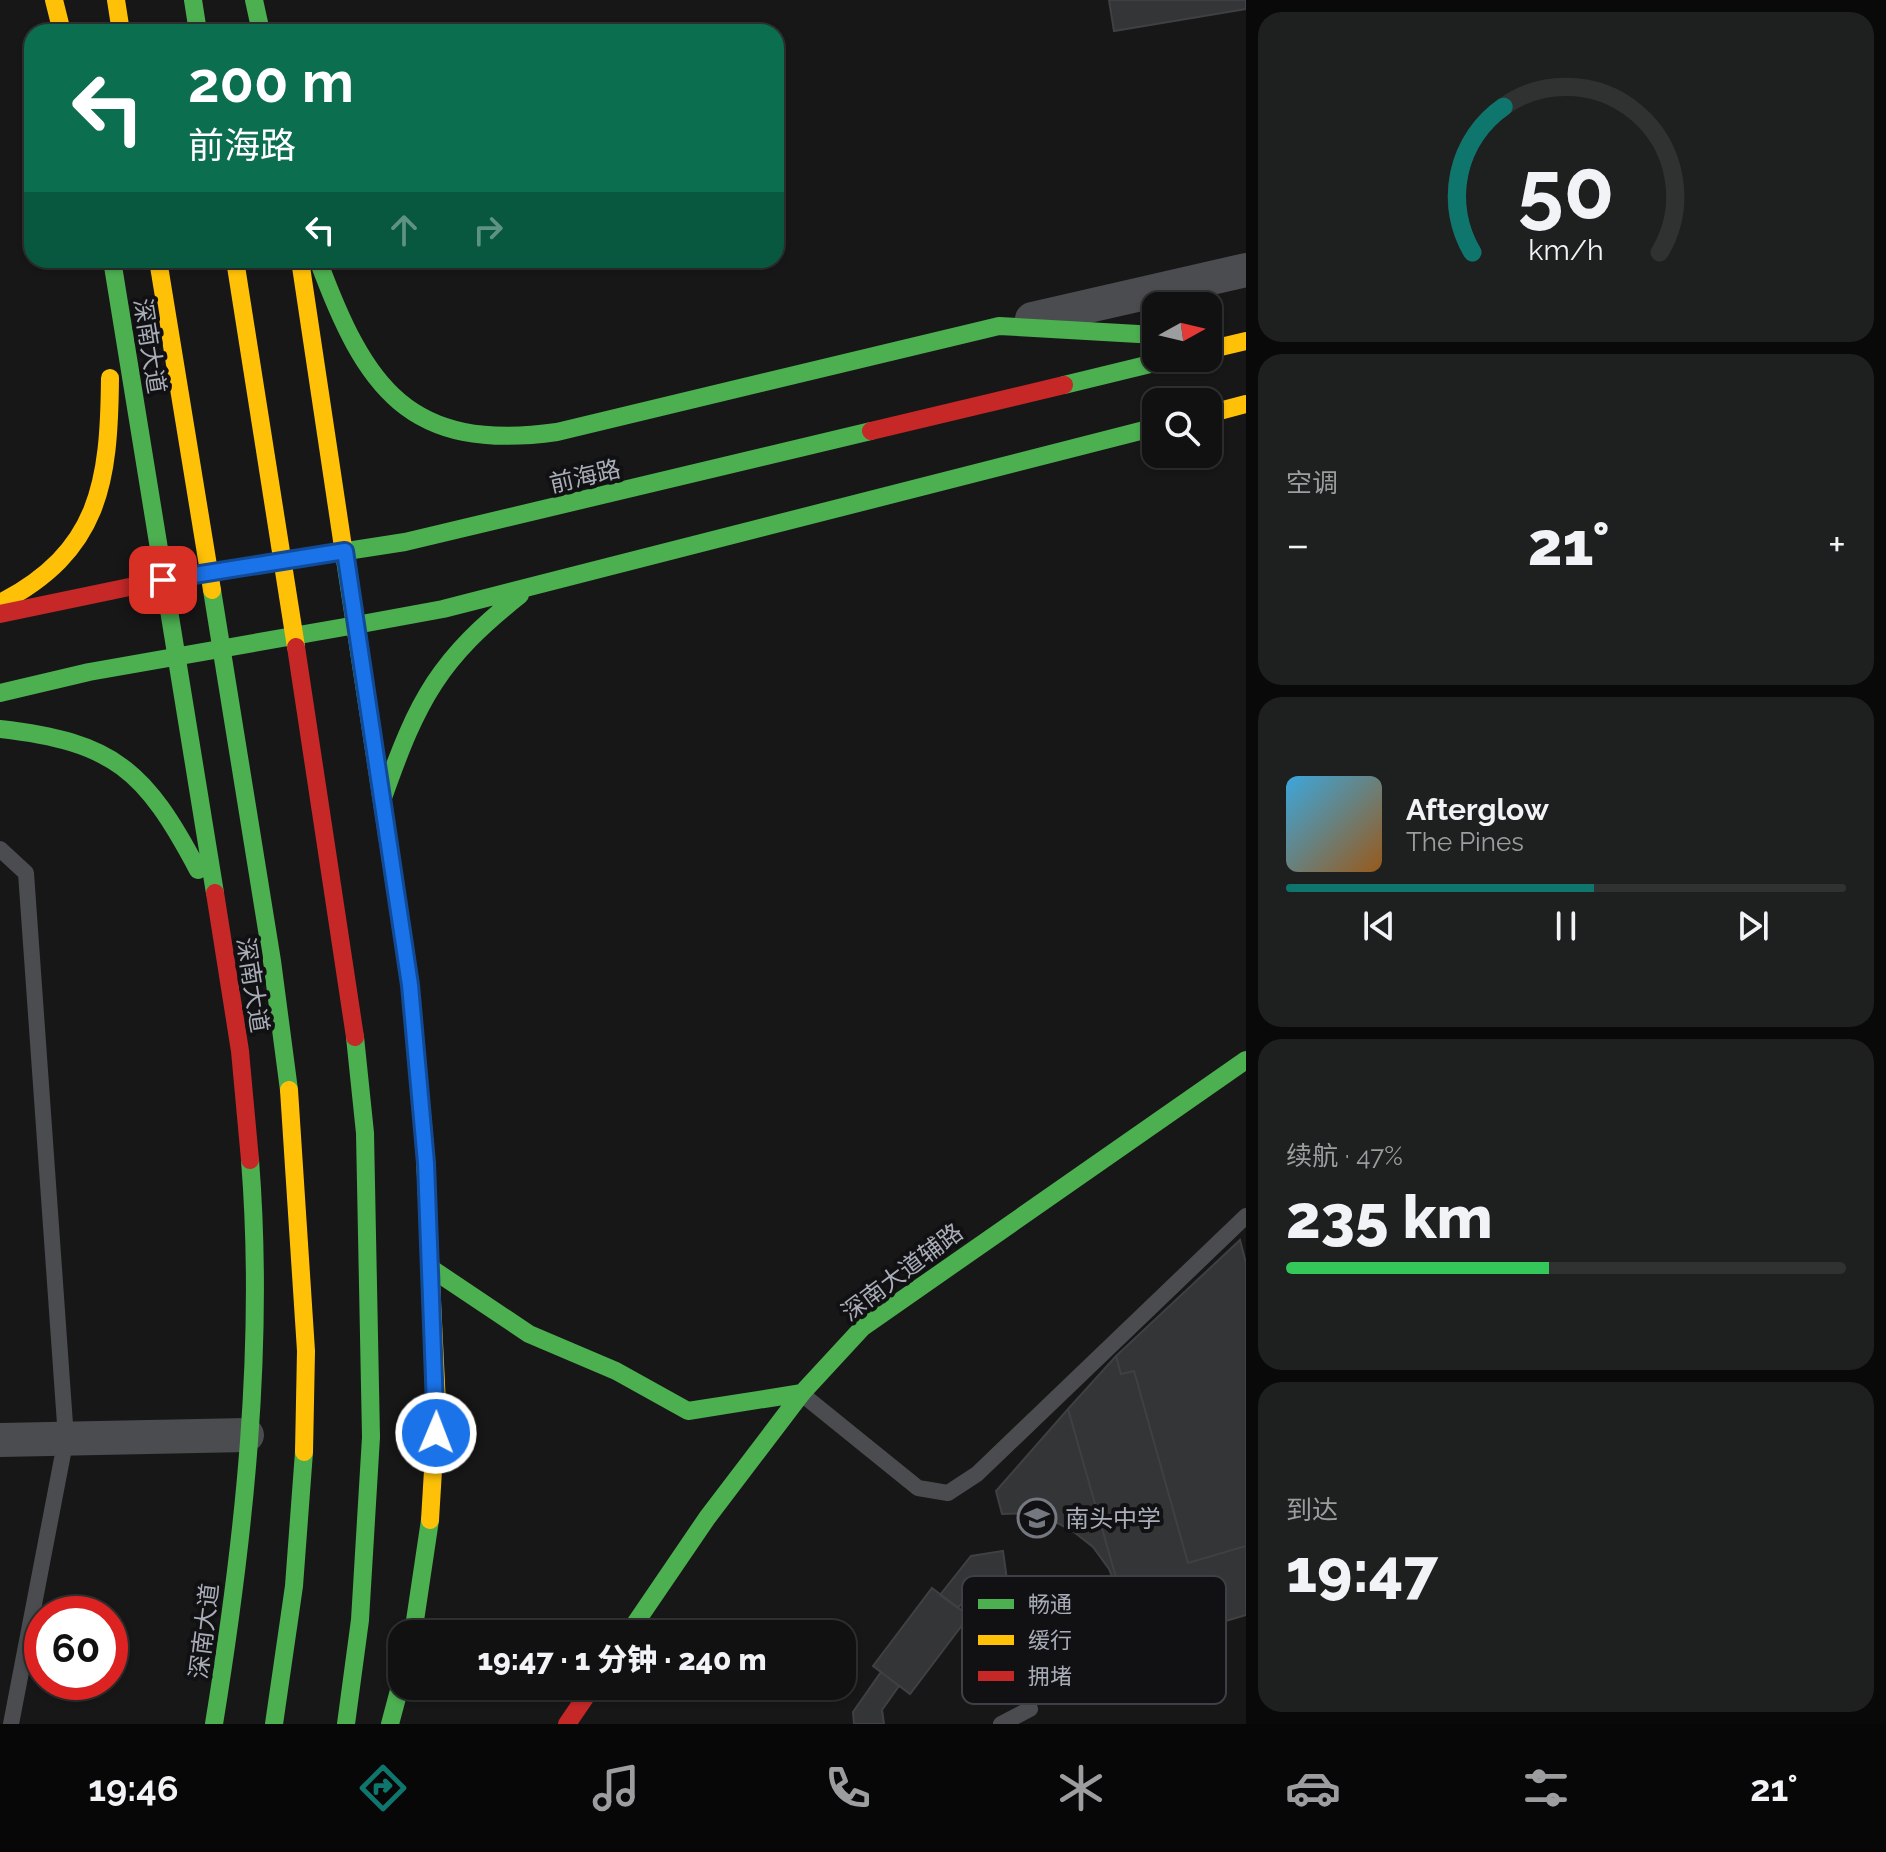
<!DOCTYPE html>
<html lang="zh">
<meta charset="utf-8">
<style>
body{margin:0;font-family:Raleway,"Noto Sans SC",sans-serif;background:#1e1f1f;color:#f1f3f6;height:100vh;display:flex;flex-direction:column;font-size:30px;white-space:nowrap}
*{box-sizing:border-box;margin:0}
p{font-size:26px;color:#9c9d9f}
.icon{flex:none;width:44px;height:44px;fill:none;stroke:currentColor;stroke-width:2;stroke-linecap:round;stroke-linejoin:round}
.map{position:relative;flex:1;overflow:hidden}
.details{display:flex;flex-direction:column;gap:12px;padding:12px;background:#090909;width:640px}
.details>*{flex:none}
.top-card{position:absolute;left:24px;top:24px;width:760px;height:244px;border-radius:24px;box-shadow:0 2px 6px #0004,0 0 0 2px #303131;background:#0b6e4f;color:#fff;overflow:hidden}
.needle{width:52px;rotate:82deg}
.tools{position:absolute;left:1142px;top:292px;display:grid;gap:16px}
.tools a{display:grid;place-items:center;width:80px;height:80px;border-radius:16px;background:#111;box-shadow:0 2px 6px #0004,0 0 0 2px #303131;font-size:40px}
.speed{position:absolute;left:24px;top:1596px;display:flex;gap:16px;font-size:40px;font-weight:700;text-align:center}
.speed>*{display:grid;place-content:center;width:104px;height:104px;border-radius:50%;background:#111;box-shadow:0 2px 6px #0004,0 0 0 2px #303131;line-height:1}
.speed .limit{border:12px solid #d22;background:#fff;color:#111}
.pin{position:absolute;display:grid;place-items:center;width:68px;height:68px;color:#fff;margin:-34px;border-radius:16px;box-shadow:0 4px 12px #0006}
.me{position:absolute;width:88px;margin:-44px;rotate:1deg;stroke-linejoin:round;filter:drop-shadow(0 0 6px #0008)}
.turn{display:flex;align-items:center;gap:28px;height:168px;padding:0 32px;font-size:36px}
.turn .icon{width:104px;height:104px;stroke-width:2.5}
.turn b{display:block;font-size:56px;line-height:68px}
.lanes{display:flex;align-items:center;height:76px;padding:0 32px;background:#0003;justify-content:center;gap:40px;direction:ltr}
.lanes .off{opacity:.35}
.big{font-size:60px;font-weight:800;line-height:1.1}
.details .card{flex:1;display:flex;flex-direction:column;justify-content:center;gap:12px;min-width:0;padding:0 28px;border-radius:24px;background:#1e1f1f}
.details .dial{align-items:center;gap:0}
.dial svg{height:208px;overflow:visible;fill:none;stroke:#303131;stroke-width:7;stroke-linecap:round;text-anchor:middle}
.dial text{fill:#f1f3f6;stroke:none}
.song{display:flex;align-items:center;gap:24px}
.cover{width:96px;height:96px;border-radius:12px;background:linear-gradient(135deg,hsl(200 70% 55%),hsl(30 70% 35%))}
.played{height:8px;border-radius:4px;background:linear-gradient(90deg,#0f766e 55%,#303131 55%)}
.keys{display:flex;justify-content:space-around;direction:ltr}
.heat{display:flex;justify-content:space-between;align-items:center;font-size:44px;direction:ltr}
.charge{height:12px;border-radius:6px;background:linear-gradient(90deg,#34c759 47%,#303131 0)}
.trip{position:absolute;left:388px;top:1620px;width:468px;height:80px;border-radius:24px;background:#111;box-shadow:0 2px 6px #0004,0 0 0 2px #303131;font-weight:800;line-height:80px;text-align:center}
.tabs{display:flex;height:128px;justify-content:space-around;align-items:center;background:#070707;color:#9c9d9f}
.tabs .icon{width:56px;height:56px}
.tabs .on{color:#0f766e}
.tabs b{font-size:36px;color:#f1f3f6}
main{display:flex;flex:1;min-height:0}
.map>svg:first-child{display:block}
.building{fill:#343537;stroke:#3f4043;stroke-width:2}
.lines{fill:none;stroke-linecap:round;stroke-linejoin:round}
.lane{stroke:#4b4c50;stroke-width:16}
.street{stroke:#4b4c50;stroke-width:34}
.fast{stroke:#4caf50;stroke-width:18}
.slow{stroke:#ffc107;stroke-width:18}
.jam{stroke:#c62828;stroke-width:18}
.fast-bridge{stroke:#4caf50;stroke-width:18}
.slow-bridge{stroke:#ffc107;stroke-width:18}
.jam-bridge{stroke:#c62828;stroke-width:18}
.route-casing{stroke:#114b97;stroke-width:20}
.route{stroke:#1a73e8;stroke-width:14}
.labels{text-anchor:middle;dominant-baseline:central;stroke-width:8;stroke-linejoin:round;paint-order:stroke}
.street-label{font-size:24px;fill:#a8adb8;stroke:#111113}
.poi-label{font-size:24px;fill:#a8adb8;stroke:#111113;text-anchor:start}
.key{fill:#111113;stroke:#3e4045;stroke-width:2}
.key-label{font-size:22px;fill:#a8adb8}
</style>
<main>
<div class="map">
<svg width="1246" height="1724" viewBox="0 0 1246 1724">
<rect width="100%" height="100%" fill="#171717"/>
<path class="building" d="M1109,0H1246V9L1114,31Z
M1240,1240L1246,1263V1546L1188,1563L1134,1371L1121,1374L1116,1356Z
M1116,1356L1121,1374L1134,1371L1188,1563L1246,1546V1615L1119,1653L1107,1613L1125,1609L1068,1409Z
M1068,1409L1125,1609L1109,1569L1093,1547L1074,1532L1052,1520L1028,1513L1002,1514L996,1491Z
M1003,1551L1007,1580L977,1585L958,1608L940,1595L971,1556Z
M932,1588L969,1616L910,1694L873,1666Z
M881,1672L899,1686L882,1710L884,1724H854L853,1712Z"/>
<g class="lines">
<path class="lane" d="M0,849L26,873L66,1438L11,1724
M803,1395L918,1488L948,1493L977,1474L1246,1216
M1001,1724L1030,1709"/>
<path class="street" d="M1032,319L1246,270
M0,1440L247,1435"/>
<path class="fast" d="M193,0L198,32
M254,0L261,32
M112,260L215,893
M318,260C365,387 408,453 557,432L999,326L1156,335
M1064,385L1175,358
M343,547L410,985L415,1042
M173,578L405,542L871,431
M356,625L443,609L1156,427
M0,693L89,672L356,625
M0,729C114,742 145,770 198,870
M384,795C418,699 439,659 520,595
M432,1269L529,1334L616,1371L688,1411L802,1393
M413,1634L430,1520
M628,1634L707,1518L802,1393L863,1327L1246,1060
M214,1724C244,1539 265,1348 250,1160
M274,1724L294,1586L304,1452
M346,1724L360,1620L371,1437
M390,1724L402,1679"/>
<path class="slow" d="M54,0L62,32
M116,0L121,32
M300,260L343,547
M1208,350L1246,341
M1208,414L1246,404
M0,603C100,551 109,483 110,378
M415,1042L424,1136L437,1404L430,1520"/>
<path class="jam" d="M871,431L1064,385
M0,614L163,580
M215,893L240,1051L250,1160
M567,1724L593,1686"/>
<path class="fast-bridge" d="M212,590L272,961L289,1090
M355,1037L365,1133L371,1437"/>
<path class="slow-bridge" d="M158,260L212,590
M235,260L296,647
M289,1090L306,1351L304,1452"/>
<path class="jam-bridge" d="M296,647L355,1037"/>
</g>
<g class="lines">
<defs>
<path id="route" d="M163,580L345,551L410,985L426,1163L436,1433"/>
</defs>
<use href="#route" class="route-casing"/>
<use href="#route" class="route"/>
</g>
<defs>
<symbol id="school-ring" viewBox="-11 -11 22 22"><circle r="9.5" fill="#111113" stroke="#757880" stroke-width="1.5"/><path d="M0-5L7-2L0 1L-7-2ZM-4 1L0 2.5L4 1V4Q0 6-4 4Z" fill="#757880"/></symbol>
</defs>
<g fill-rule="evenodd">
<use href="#school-ring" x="1015" y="1496" width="44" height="44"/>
</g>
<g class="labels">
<g class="street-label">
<text transform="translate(150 346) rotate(81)">深南大道</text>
<text transform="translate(585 476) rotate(-13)">前海路</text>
<text transform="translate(253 985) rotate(81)">深南大道</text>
<text transform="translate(902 1272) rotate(-37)">深南大道辅路</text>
<text transform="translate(204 1631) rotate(-83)">深南大道</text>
</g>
<g class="poi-label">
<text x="1065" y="1518">南头中学</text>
</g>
</g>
<rect x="962" y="1576" width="264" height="128" rx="12" class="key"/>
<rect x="978" y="1599" width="36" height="10" fill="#4caf50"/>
<rect x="978" y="1635" width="36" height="10" fill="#ffc107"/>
<rect x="978" y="1671" width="36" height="10" fill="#c62828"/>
<g class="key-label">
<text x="1028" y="1612">畅通</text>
<text x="1028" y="1648">缓行</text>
<text x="1028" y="1684">拥堵</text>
</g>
</svg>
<div class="tools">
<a><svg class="needle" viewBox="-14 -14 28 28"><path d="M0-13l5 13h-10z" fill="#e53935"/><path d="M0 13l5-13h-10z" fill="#9c9d9f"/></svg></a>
<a><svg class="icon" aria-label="search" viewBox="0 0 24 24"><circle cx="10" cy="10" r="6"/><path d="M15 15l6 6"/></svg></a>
</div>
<div class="speed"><div class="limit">60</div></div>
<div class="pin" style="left:163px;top:580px;background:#d93025"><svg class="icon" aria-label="arrive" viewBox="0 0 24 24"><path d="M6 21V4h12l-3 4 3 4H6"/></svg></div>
<svg class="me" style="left:436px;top:1433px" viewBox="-20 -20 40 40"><circle r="17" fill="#1a73e8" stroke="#fff" stroke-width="3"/><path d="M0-11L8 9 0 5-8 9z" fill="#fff"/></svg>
<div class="trip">19:47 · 1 分钟 · 240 m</div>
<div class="top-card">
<div class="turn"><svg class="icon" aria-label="left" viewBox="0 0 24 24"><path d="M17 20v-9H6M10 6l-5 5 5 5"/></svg><div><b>200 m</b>前海路</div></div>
<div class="lanes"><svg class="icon" aria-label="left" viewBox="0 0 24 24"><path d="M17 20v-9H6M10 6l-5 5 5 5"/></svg><svg class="icon off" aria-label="ahead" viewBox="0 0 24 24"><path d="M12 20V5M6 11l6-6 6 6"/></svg><svg class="icon off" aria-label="right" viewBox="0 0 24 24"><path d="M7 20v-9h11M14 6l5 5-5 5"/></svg></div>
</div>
</div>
<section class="details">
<div class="card dial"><svg viewBox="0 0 100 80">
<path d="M14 69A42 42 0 1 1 86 69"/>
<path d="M14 69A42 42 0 0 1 26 13" stroke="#0f766e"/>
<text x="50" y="56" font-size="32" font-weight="700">50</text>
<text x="50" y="72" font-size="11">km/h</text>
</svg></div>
<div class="card"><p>空调</p>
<div class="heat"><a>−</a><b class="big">21°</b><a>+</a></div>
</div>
<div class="card">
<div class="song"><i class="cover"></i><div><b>Afterglow</b><p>The Pines</p></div></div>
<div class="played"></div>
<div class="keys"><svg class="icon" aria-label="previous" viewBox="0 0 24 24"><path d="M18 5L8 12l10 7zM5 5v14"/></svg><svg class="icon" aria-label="pause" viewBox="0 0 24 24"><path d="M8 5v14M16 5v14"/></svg><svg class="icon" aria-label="next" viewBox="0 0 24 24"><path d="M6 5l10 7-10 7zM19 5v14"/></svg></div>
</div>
<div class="card"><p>续航 · 47%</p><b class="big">235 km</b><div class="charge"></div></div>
<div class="card"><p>到达</p><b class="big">19:47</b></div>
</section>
</main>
<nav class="tabs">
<b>19:46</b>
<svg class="icon on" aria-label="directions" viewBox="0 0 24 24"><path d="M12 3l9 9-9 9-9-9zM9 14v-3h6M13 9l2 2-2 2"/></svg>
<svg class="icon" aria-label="music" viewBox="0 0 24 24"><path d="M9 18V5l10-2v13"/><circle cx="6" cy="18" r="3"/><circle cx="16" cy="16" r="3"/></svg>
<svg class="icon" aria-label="phone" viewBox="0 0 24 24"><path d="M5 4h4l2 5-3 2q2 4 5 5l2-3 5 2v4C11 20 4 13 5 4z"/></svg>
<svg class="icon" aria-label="climate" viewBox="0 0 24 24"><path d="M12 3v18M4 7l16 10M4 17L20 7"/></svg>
<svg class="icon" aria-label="car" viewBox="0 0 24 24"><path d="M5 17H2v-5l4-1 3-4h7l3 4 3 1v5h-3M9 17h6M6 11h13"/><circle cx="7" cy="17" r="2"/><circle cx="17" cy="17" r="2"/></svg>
<svg class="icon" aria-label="filters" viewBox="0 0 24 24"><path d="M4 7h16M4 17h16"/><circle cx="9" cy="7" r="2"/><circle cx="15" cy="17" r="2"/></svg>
<b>21°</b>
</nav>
